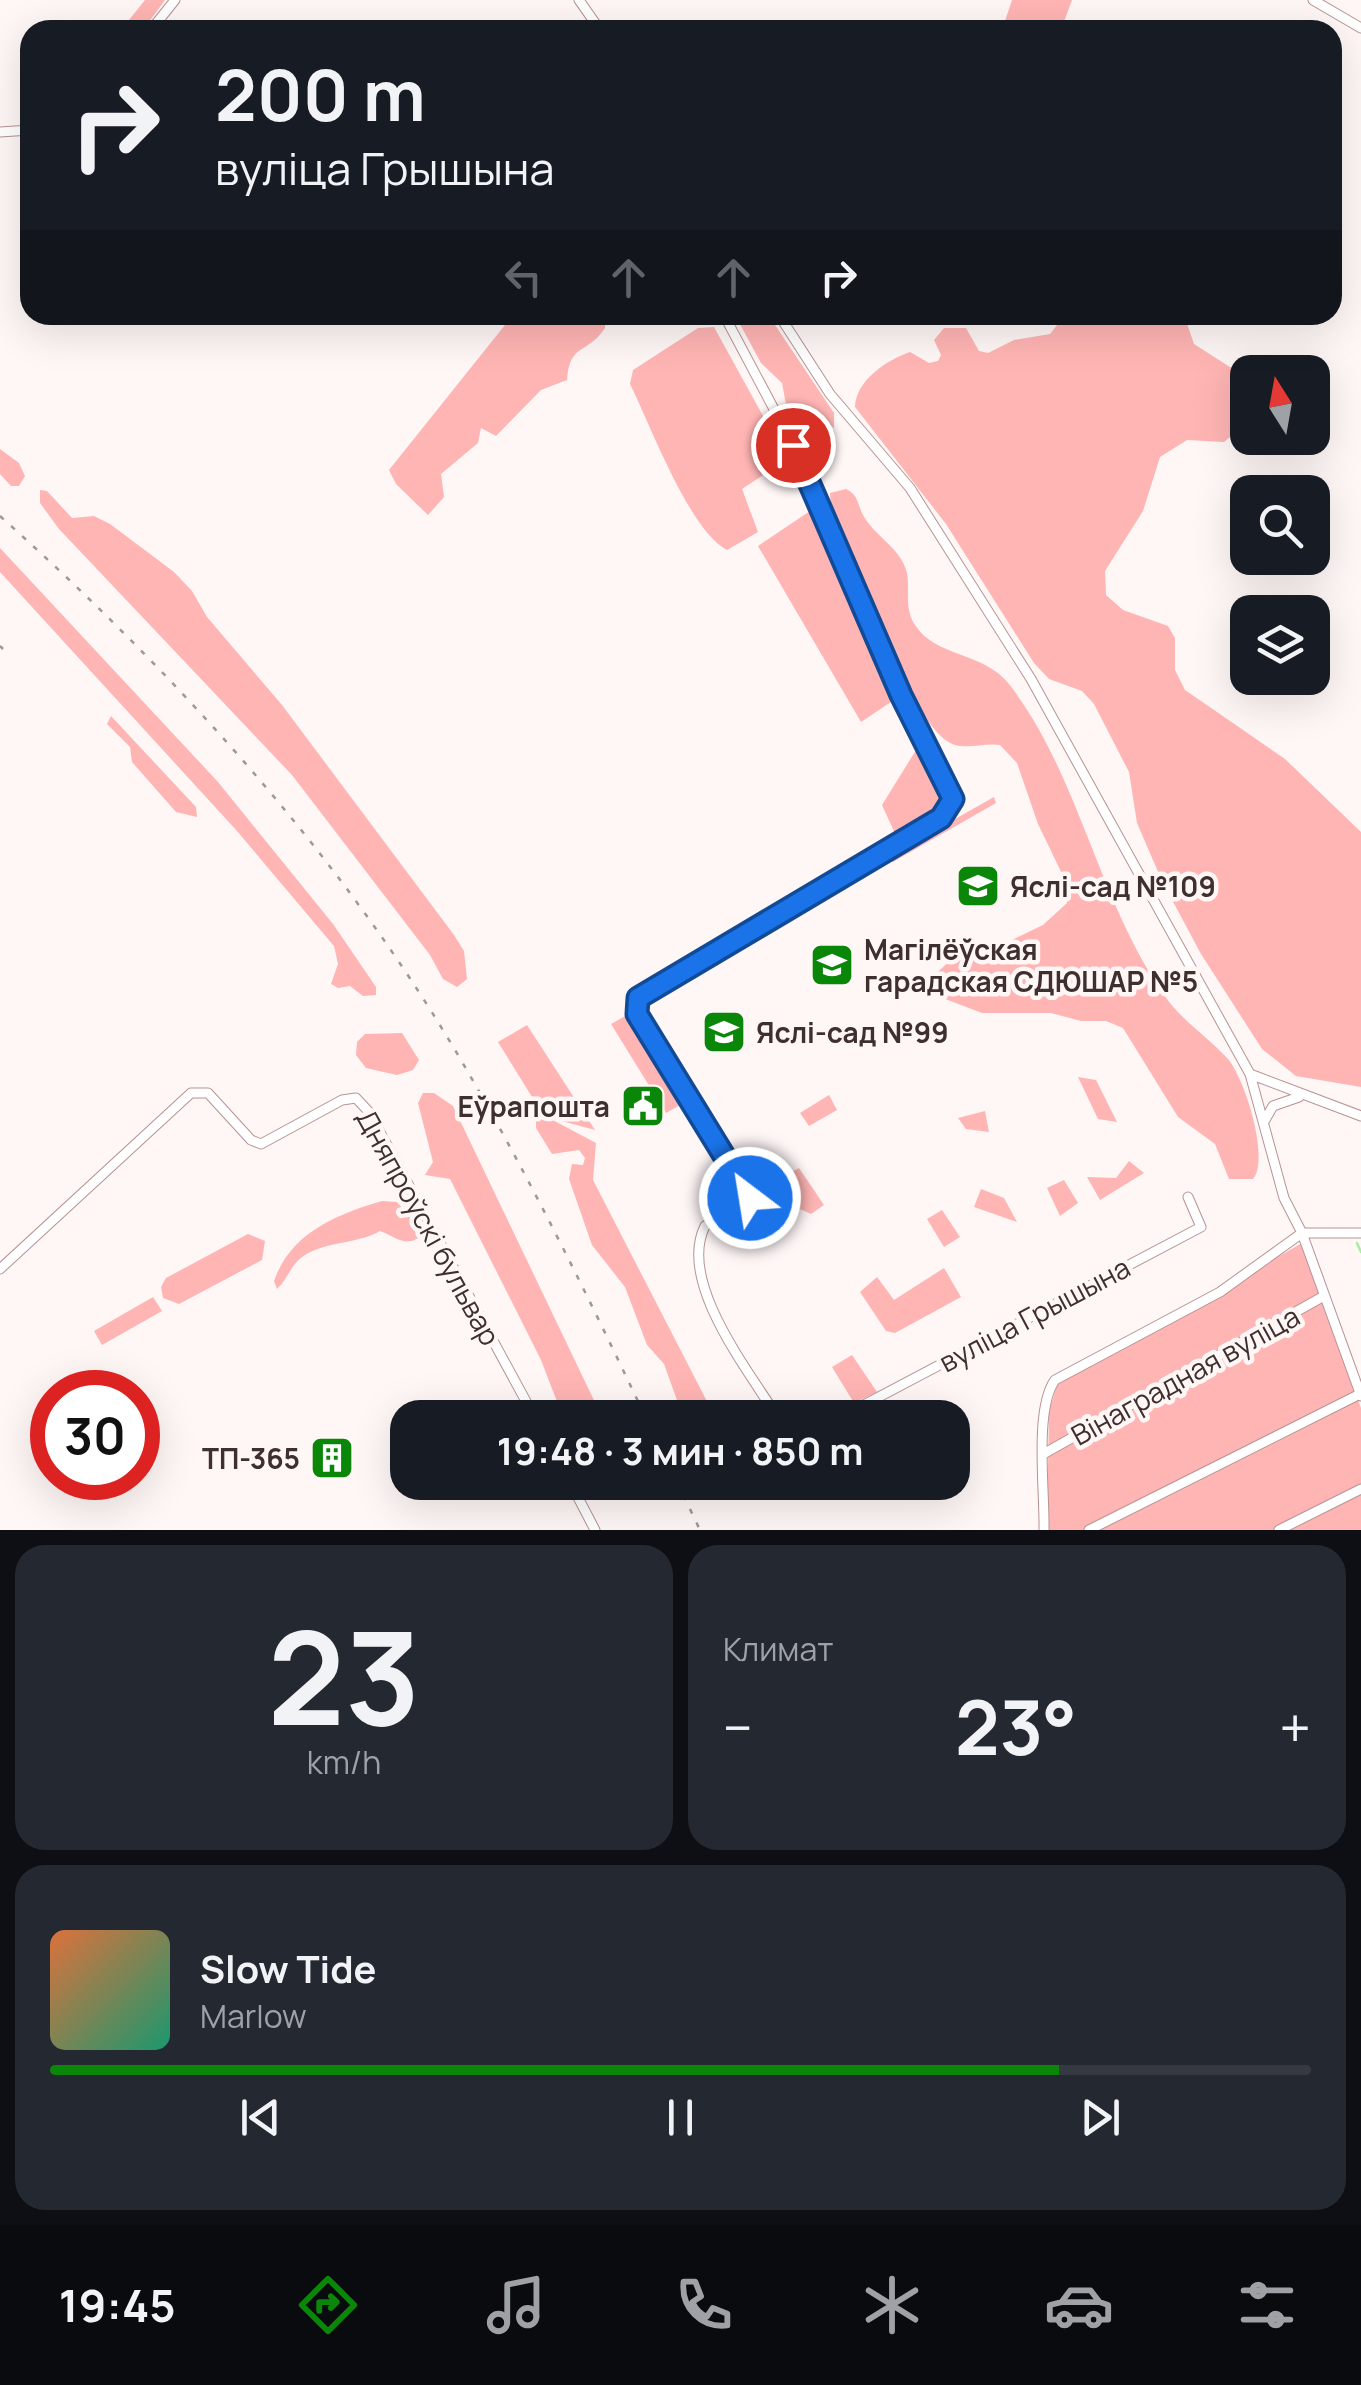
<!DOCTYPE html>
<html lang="ru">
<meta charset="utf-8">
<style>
body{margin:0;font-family:Manrope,sans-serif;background:#242831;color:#f1f3f6;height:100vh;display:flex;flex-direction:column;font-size:38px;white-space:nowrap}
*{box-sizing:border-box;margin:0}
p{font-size:32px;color:#9ea1a6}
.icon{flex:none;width:55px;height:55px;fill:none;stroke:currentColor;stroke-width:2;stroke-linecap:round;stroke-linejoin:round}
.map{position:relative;height:1530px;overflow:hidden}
.details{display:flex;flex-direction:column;gap:15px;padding:15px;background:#0d0f14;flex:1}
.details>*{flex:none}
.top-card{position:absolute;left:20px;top:20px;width:1322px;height:305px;border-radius:30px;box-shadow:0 10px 40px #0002;background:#171b24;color:#f1f3f6;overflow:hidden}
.needle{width:65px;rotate:349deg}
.controls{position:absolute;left:1230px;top:355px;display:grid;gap:20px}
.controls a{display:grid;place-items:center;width:100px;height:100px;border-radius:20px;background:#171b24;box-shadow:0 10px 40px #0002;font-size:50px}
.speed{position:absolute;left:30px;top:1370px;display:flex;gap:20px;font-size:50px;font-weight:700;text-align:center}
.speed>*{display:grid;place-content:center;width:130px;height:130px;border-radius:50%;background:#171b24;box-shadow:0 10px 40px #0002;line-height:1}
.speed .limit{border:15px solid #d22;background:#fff;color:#111}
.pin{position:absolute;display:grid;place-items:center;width:85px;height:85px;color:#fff;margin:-42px;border:5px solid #fff;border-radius:50%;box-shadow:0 2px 10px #0007}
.me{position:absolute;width:110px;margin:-55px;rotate:329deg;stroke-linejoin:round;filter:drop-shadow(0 0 8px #0008)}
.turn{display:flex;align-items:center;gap:35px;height:210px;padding:0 30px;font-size:45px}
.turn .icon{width:130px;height:130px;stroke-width:2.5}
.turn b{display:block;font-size:70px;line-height:85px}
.lanes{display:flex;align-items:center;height:95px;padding:0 30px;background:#0003;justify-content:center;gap:50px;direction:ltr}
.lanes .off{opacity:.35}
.big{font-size:75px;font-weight:700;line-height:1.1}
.details .tile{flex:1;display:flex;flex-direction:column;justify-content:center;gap:15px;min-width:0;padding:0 35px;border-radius:30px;background:#242831}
.details .dial{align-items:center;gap:0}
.dial b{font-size:130px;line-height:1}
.song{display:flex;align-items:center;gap:30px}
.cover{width:120px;height:120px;border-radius:15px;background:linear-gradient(135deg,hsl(20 70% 55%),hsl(160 70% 35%))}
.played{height:10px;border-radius:5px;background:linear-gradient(90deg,#0a8708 80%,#363941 80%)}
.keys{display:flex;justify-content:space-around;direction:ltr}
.heat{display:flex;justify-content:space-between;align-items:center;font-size:55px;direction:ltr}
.details .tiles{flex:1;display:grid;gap:15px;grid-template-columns:1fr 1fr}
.tile:last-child{grid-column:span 2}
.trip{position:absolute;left:390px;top:1400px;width:580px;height:100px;border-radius:30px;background:#171b24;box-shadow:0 10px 40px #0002;font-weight:700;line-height:100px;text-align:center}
.tabs{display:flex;height:160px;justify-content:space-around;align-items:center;background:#090b0e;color:#9ea1a6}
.tabs .icon{width:70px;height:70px}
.tabs .selected{color:#0a8708}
.tabs b{font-size:45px;color:#f1f3f6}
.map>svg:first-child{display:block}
.green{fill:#ffb5b4}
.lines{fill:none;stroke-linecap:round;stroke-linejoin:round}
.stream{stroke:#abeca5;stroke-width:2.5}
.minor-casing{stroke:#b89292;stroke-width:11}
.minor{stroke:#fff;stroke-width:9}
.rail{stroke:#a29696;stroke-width:2.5;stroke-dasharray:5 10;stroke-linecap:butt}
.route-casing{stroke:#114b97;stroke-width:25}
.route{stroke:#1a73e8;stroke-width:18}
.labels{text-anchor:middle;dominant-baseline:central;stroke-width:9;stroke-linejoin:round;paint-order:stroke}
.poi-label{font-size:28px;font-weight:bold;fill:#3f2f2f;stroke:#fff6f6;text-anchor:start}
.street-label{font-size:28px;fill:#3f2f2f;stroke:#fff6f6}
</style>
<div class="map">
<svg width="1361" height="1530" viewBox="0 0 1361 1530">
<rect width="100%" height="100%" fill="#fff6f6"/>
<path class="green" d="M145,0H165L143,30H121Z
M1012,0H1072L1061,30H1002Z
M513,315H597L605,320V328C586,356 570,342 567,380L541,390L496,436L481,428L478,443L441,474L444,497L428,515L396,484L389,470Z
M746,315L769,316L834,413V428L822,417L814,418L828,439L830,456L819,461V481L812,478L801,430L806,422L787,410L782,383L761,363L735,315Z
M1065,315H1184L1194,344L1247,378V423L1224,442L1187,440L1160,457L1143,511L1105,571L1106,595L1123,610L1168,626L1175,638V670L1185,690L1285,759L1361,832V1087L1296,1076L1262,1049L1201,954L1162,881L1137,823L1129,772L1094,704L1082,691L1049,679L1034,663L946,524L855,407C856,380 887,360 910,352L929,363L938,361L941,355L934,340L944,328H966L979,351L988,353L1014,340L1050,334Z
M714,327L779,445L777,466L742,489L758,532L727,550C689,530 651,426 630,384L633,370L698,328Z
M0,449L19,463L25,476L19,486H11L0,474Z
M846,489C858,495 857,502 862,513C873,536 901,547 907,573C910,591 904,608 915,625C935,657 984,652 1009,684C1080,776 1097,899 1164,995C1182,1021 1207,1036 1228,1059C1245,1079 1270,1159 1253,1179H1229L1215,1144L1178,1117L1123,1028L1106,1021H1081L1051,1013H982L940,997L932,977L951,960L993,949L1043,925L1067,903L1066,882L1038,824L1017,763L1000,745C983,742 962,752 947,741C909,716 852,561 831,513L830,493Z
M40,490L47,491L72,518L94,516L110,524L174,572L192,591L207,617L282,705L454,935L464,951L467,979L457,987L443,979L430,955L292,775L59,529L40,503Z
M816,507L894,700L861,722L758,546Z
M0,548L218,782L333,924L376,987V995L363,996L350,986L338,988L331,984L338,964L334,946L237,831L0,572Z
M111,716L196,807L197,817L176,812L132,762L130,747L107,724Z
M921,742L947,793L942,805L897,838L882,805Z
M994,797L996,803L893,862L886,858Z
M627,1015L682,1104L666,1113L611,1024Z
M527,1025L595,1130L547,1117L596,1143L593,1180L715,1417H683L664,1364L647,1345L625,1287L592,1245L569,1179L572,1164L583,1165L585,1158L579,1150L552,1154L536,1128V1117L542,1113L498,1042Z
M402,1033L419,1060L413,1070L397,1075L366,1068L356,1055L357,1042L365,1034Z
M1078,1077L1096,1080L1117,1122L1098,1119Z
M423,1093H434L453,1106L602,1417H563L541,1360L450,1179L425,1175L433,1162L418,1103Z
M829,1095L837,1110L809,1126L800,1113Z
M985,1111L989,1132L966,1129L958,1118Z
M1129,1161L1144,1173L1100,1200L1087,1177L1116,1178Z
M799,1168L824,1205L811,1214L760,1191Z
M1064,1180L1078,1203L1060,1216L1047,1188Z
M981,1189L1004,1198L1017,1222L974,1207Z
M382,1201L397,1202L424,1233C407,1250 397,1237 380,1231C355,1245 327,1240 302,1257C291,1265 287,1280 277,1289L274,1281C291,1233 335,1215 382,1201Z
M942,1210L960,1237L944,1247L927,1219Z
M248,1234L265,1241L262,1260L179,1304L163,1298L161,1287L166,1278Z
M1302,1243L1361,1408V1530H1047L1049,1412L1058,1382Z
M944,1268L961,1297L895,1333L886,1331L860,1292L877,1277L894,1300Z
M153,1297L162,1311L102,1345L94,1331Z
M852,1355L877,1392L854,1403L832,1367Z"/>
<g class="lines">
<path class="stream" d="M1357,1243L1361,1252"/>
<defs>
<path id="minor" d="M579,0L600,30
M1313,0L1361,28
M151,30L175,0
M0,132L30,130
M724,315L793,445L901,695L953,799L941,818L638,998L635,1005L750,1198L705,1226C677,1282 749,1371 778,1418
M779,315L830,394L910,488L1031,679L1250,1074L1284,1198L1302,1233L1361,1396
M1250,1074L1361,1116
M1265,1120L1273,1106L1299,1097
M0,1269L191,1093H208L251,1140L261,1144L342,1100L356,1098L369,1112L535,1418
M839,1418L1201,1227L1188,1197
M1045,1453L1324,1296
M570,1482L595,1530
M1044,1530C1045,1492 1034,1409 1055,1380L1220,1292L1302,1233H1361
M1089,1530L1360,1394
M1279,1530L1361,1489"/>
</defs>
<use href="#minor" class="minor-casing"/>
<use href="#minor" class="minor"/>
<path class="rail" d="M0,516C175,673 338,852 458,1055C527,1172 588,1296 646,1418
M0,646L3,649
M677,1482L700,1530"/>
</g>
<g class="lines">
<defs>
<path id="route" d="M750,1198L637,1014L638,998L941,818L953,799L901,695L793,445"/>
</defs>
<use href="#route" class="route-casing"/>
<use href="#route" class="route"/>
</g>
<defs>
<symbol id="school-square" viewBox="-11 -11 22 22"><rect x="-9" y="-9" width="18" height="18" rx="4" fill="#0a8708" stroke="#fff6f6"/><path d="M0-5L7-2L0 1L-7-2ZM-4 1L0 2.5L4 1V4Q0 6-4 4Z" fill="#fff"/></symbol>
<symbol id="civic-square" viewBox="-11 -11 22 22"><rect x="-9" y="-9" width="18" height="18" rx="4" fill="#0a8708" stroke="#fff6f6"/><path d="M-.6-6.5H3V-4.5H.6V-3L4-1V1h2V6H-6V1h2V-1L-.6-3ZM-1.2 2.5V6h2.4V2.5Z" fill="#fff"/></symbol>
<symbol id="building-square" viewBox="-11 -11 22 22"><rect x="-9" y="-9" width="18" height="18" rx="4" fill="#0a8708" stroke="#fff6f6"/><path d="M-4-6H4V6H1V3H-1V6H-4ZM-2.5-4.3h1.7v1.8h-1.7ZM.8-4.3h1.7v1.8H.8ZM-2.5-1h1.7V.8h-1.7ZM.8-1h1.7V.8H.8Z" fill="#fff"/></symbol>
</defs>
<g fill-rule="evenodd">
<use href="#school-square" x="953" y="861" width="50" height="50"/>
<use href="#school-square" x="807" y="940" width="50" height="50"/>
<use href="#school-square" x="699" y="1007" width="50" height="50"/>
<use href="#civic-square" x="618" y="1081" width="50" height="50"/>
<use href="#building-square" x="307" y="1433" width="50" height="50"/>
</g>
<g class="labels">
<g class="poi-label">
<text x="1010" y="886">Яслі-сад №109</text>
<text x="864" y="949">Магілёўская<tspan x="864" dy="32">гарадская СДЮШАР №5</tspan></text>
<text x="756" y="1032">Яслі-сад №99</text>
<text x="610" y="1106" text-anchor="end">Еўрапошта</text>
<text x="300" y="1458" text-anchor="end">ТП-365</text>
</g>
<g class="street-label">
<text transform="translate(429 1227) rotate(61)">Дняпроўскі бульвар</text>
<text transform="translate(1034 1314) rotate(-28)">вуліца Грышына</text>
<text transform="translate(1185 1375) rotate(-29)">Вінаградная вуліца</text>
</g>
</g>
</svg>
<div class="controls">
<a><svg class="needle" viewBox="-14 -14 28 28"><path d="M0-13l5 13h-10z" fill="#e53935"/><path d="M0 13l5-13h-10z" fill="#9ea1a6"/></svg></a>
<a><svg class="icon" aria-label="search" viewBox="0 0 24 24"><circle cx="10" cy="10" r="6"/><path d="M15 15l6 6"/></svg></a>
<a><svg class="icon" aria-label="layers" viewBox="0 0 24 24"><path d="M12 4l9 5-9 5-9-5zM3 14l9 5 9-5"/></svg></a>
</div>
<div class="speed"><div class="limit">30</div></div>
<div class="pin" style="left:793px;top:445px;background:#d93025"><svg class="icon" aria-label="arrive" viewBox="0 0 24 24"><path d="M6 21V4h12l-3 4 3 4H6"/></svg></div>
<svg class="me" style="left:750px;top:1198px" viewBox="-20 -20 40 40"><circle r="17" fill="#1a73e8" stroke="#fff" stroke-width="3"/><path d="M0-11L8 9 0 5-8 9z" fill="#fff"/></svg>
<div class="trip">19:48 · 3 мин · 850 m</div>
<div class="top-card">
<div class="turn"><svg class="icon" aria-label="right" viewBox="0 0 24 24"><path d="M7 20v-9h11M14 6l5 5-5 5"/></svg><div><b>200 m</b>вуліца Грышына</div></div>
<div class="lanes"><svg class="icon off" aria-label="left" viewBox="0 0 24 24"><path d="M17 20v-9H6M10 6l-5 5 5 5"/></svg><svg class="icon off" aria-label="ahead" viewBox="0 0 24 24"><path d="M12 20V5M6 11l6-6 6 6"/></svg><svg class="icon off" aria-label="ahead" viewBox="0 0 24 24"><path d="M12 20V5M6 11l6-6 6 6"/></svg><svg class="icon" aria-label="right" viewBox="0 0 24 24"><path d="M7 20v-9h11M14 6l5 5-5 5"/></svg></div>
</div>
</div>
<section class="details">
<div class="tiles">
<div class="tile dial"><b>23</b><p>km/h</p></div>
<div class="tile"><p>Климат</p>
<div class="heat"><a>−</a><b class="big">23°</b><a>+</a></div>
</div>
<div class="tile">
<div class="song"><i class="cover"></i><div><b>Slow Tide</b><p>Marlow</p></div></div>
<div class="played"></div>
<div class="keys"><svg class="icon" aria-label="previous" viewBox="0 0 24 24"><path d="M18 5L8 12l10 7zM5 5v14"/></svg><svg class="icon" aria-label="pause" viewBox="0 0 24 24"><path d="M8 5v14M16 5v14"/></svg><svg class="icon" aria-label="next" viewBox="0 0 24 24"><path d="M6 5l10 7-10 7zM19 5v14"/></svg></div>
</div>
</div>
</section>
<nav class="tabs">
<b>19:45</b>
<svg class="icon selected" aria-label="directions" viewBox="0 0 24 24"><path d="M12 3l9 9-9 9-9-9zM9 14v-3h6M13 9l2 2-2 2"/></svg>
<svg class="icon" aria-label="music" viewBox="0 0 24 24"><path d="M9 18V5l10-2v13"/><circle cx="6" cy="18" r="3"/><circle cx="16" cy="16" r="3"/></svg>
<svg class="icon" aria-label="phone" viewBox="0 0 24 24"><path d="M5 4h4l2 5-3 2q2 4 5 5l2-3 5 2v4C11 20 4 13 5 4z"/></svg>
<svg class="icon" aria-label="climate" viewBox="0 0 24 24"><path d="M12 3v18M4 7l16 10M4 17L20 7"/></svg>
<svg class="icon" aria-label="car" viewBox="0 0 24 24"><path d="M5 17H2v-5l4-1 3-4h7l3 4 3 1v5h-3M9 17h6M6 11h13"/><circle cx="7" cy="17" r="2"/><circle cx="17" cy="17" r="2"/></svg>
<svg class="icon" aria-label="filters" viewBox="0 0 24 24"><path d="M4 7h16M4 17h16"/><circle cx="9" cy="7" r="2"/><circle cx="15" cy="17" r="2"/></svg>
</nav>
